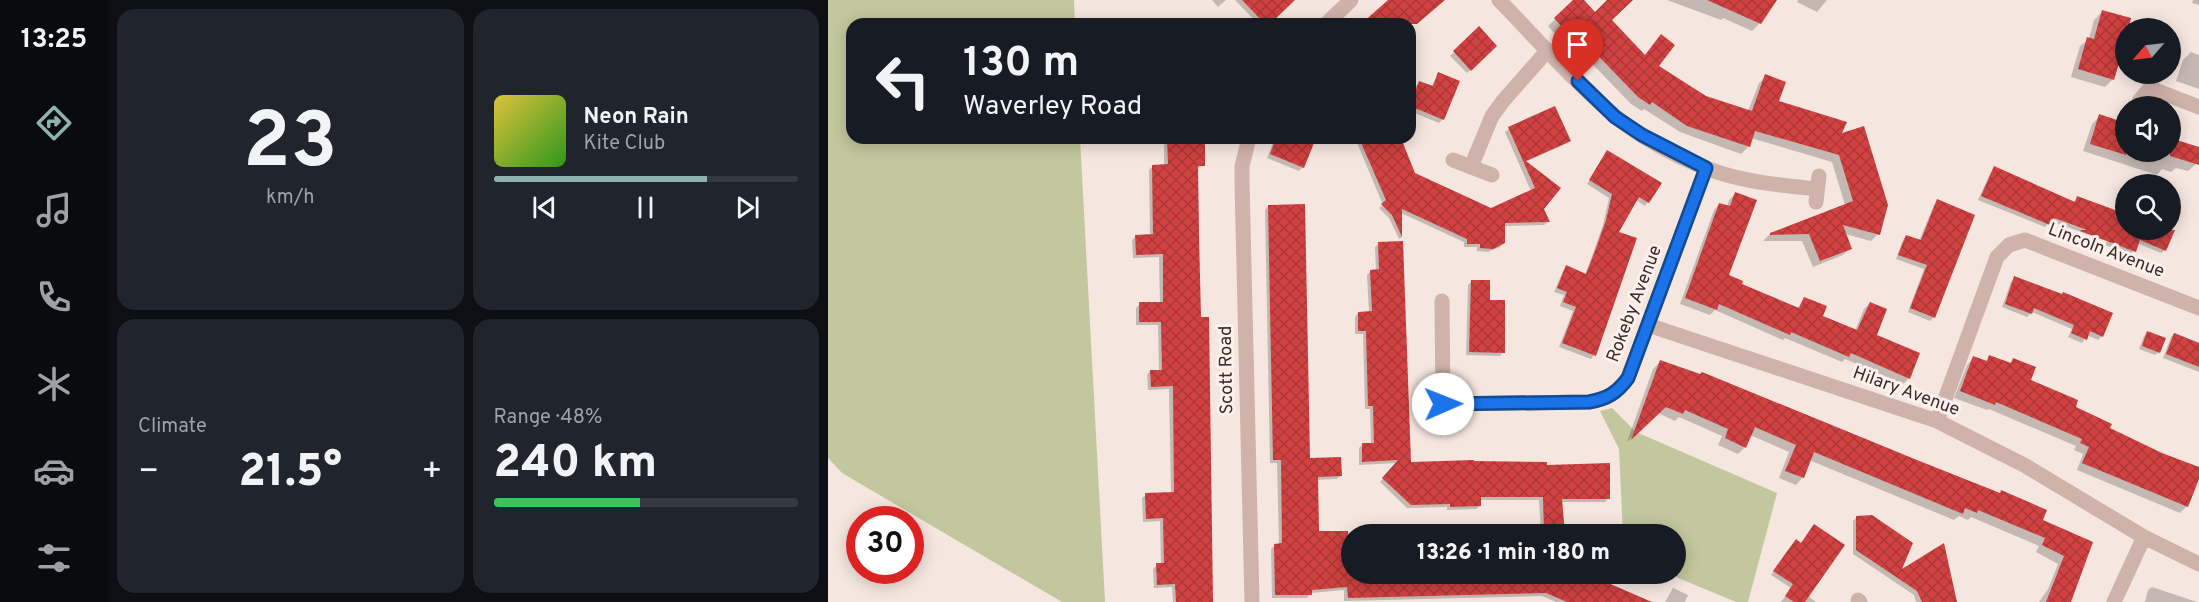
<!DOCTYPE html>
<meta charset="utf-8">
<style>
body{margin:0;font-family:Overpass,sans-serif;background:#20242c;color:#f1f3f6;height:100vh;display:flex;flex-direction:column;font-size:22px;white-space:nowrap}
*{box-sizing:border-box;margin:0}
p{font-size:20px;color:#9ea1a6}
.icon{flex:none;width:33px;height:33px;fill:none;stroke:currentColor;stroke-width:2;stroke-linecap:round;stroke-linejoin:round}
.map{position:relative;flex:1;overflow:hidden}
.sheet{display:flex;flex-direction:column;gap:9px;padding:9px;background:#0d0f14;width:720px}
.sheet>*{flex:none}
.guide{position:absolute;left:18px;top:18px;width:570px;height:126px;border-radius:18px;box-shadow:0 3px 15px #0003;background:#171b24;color:#f1f3f6;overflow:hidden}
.needle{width:39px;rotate:242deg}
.fabs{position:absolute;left:1287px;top:18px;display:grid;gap:12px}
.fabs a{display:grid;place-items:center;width:66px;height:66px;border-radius:50%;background:#171b24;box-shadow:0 3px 15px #0003;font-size:30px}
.speed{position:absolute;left:18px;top:506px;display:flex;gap:12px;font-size:30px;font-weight:700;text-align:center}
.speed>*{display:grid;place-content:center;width:78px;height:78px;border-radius:50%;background:#171b24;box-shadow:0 3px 15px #0003;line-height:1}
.speed .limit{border:9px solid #d22;background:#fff;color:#111}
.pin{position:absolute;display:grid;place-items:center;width:51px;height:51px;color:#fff;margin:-62px -26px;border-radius:50% 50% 50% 0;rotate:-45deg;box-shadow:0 0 6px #0007}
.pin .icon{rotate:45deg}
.me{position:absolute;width:66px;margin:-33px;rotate:89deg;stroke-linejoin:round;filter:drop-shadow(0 0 4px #0008)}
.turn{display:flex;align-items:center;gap:21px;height:126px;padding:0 18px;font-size:27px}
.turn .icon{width:78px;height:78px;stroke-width:2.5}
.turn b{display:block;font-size:42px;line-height:51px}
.big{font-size:45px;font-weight:800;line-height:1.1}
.sheet .widget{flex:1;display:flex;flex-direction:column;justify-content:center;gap:9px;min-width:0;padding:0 21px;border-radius:18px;background:#20242c}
.sheet .dial{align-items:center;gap:0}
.dial b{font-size:78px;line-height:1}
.song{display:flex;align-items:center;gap:18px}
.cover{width:72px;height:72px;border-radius:9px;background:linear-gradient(135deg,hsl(50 70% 55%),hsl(110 70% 35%))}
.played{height:6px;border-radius:3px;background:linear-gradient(90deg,#90b2ae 70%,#363941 70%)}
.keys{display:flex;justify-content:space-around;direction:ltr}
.heat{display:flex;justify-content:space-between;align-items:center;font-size:33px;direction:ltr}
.charge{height:9px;border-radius:4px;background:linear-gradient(90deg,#34c759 48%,#363941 0)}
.sheet .tiles{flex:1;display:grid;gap:9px;grid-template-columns:repeat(2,1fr)}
.trip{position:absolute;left:513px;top:524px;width:345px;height:60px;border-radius:30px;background:#171b24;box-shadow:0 3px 15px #0003;font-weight:800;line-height:60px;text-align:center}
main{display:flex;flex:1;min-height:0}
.dock{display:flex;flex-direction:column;width:108px;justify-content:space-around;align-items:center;background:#090b0e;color:#9ea1a6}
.dock .icon{width:42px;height:42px}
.dock .on{color:#90b2ae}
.dock b{font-size:27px;color:#f1f3f6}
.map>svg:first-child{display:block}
.grass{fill:#c3c79d}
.shadow{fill:#0003}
.building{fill:url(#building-cross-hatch)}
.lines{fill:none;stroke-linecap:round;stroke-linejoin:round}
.minor{stroke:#cfb2a9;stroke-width:15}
.route-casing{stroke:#114b97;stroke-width:15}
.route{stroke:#1a73e8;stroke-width:10}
.labels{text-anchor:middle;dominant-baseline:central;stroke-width:6;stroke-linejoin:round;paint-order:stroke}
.street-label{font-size:18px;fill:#3c2b2a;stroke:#fcf1ed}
</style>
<main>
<nav class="dock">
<b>13:25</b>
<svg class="icon on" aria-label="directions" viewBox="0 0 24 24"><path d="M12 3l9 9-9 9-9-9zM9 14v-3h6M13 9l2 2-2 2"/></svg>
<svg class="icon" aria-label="music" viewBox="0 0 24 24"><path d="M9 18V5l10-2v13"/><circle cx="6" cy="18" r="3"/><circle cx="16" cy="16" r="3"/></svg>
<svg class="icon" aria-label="phone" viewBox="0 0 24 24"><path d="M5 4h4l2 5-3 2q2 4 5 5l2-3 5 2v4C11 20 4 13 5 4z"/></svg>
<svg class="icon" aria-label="climate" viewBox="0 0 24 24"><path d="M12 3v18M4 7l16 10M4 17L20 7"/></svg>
<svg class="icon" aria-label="car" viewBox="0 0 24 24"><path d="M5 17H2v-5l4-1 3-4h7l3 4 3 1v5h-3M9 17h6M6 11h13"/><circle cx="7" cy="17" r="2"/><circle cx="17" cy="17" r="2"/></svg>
<svg class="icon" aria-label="filters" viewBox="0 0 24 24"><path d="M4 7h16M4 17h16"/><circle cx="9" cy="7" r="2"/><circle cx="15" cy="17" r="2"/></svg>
</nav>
<section class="sheet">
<div class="tiles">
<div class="widget dial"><b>23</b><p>km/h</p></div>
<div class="widget">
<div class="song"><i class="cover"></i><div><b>Neon Rain</b><p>Kite Club</p></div></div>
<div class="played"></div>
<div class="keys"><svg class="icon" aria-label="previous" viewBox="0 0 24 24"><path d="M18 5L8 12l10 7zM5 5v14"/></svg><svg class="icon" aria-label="pause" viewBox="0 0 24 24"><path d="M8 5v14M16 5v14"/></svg><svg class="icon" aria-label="next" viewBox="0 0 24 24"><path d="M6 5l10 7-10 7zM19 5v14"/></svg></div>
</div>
<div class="widget"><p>Climate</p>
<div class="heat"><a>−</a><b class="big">21.5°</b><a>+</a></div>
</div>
<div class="widget"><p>Range · 48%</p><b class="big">240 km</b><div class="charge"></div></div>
</div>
</section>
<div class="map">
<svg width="1371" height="602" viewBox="0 0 1371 602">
<defs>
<pattern id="building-cross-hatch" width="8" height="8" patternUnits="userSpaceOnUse" patternTransform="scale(1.5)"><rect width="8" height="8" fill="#d14141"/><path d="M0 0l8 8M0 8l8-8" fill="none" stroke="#ab3737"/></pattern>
</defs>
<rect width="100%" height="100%" fill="#f5e6df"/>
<path class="grass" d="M0,0H246L247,24H24V138H252L277,602H234L14,473L0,458Z
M784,408L808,432L949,493L920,602H908L838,573H848V534H795L791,449L772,411Z"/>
<path class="shadow" d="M384,0H398L390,7Z
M407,0H458L440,24H430Z
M747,0H754L767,14L781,0H791L782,20L816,56L877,97L920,111L931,83L938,76L949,102L1012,135L1050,234L1043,241L1017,234L1022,248L1015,255L985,267L974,241H935L942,234L1017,205L1004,162L923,138L920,147L913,154L852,132L816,109L814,111L803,104L744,43L742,45L739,41L736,44L720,26Z
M839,0H940L932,23L924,31L895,18L893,20Z
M970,0H999L989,12L969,2Z
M1365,0H1371V5L1364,3Z
M1274,12L1301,19L1285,79L1277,87L1243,77L1252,46L1261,39L1266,20Z
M370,20L380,24H366Z
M651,28L667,46L639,73L622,56Z
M1363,52L1371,55V89L1348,81L1355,60Z
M610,74L615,119L611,123L582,111V102L588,86L592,82L603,87Z
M726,108L741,141L737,144L697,162L731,188L714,209L720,222L716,225L676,226L675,243L672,247L660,252L649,251V247H636V242L573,213L574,237L571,239L561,218L551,208L555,205L527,138H571L586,174L663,209L703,191L677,132L681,129Z
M1272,116L1298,152H1342L1371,148L1368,164L1360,171L1348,168L1343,172L1334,169L1329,175L1255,151L1264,124Z
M336,138H375V165L369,169L371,318L384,602H345L344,587L326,588L325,569L329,565H333L332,521L315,522L314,498L318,495L343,494L341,389L320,390L319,375L322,371H331L330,325H308V308L312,304H332L331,257L305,258L304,240L307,237L322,236L321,170L325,166H336Z
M447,138H486L475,167L471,171L439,158Z
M779,152L820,202L817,206L808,200L788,232L766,355L763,359L731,347L745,311L732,306L736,295L726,292L735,271L739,267L757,275L764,256L775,225L781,198L759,184Z
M1167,168L1245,203L1249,198L1298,230H1333L1344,234L1337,250L1333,253L1309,243L1303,255L1277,245L1279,241L1222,221L1217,227L1150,200L1163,172Z
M907,194L900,276L912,285L969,309L976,298L993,317L1027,331L1036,309L1042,303L1047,335L1081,378L1075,384L1017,359L1014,362L957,338L955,340L887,310L882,315L852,304L886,210L892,204L899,207L901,200Z
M1110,201L1106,317L1102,321L1080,312L1096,269L1068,259L1075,240L1078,236L1091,241L1106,205Z
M440,206L481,460L513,475L509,479L488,480L489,533L520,563H524V573H758L822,602H728L714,596L516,601V590L483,593L479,598H444L443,549L447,545H451L449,463H442L437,210Z
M551,243L581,463L718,466L780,498L777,502H733L734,534H713L711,500H651L652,506L648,509L619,510V507L579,508L552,482L569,463L531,465V448L534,445L543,444L542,409H537L535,334H527V317L530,313H541L539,275L543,271H548L547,247Z
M1187,278L1233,295L1274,336L1270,340L1259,335L1254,343L1240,337L1244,329L1204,312L1199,317L1174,307L1183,282Z
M644,281L660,301L675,352L672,356L638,355L640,285Z
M1320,333L1331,352L1327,355L1311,349L1316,336Z
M1347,333L1371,343V372L1335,358L1343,337Z
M1162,357L1181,364L1185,360L1201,381L1280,429L1334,454L1371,469V475L1359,506L1352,513L1249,470L1255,454L1246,450L1248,446L1161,409L1159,410L1126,398L1139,365L1145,358L1157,362Z
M832,362L1171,494L1173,492L1213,521L1263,543L1240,602H1211L1220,589L1230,564L1208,552L1211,546L1143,517L1140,520L1131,516L1126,520L981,460L975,477L968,485L951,478L961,452L922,435L917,447L910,454L890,445L894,436L851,417L847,421L830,413L799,442L825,369Z
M1029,517L1071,572L1128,602H1088L1086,595L1025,554V521Z
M566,530H585V534H562Z
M964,545L980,596L988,602H953L963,588L943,575Z
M1324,587L1369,602H1317L1320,590Z
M845,588L860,595L857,602H837Z"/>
<path class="building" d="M414,0H467L442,24H437Z
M560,0H617L589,24H533Z
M745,0H756L767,12L779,0H805L784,20L817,55L833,34L847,45L831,66L878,96L924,111L937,74L958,82L951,101L1019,122L1014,133L1036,126L1060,205L1052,235L1015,225L1024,249L992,261L981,234L942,235V233L1025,201L1011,155L927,131L922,147L859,126L824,102L822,105L810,97L752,37L750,39L747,35L744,38L726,18Z
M879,0H949L933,24Z
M1274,10L1303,18L1301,28H1298V40L1286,80L1250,69L1259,37L1266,39Z
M651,26L669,46L643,71L625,51Z
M610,72L632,81L616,120L582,106L591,81L605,86Z
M727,106L743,141L698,161L733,188L716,209L722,222L677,223V243L665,249L652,248V244H639V239L574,209V237L564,215L553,204L558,200L531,138H573L587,173L663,208L707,188L680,127Z
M1271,114L1298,123V155L1262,144Z
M339,138H377V166H370L371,235L373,317H381L385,602H348L347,584L329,585L328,563H336L335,518L318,519L317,493L346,492L345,386L323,387L322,370H334L333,322H311V302H335V254L308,255L307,235L325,234L324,165L340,164Z
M448,138H488L476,168L442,154Z
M1342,138L1371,147V165L1342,156Z
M779,150L834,183L821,203L811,197L791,232L809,238L768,356L734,343L748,307L735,302L739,292L729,288L738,265L758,274L767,251L778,220L784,194L761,180Z
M1166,166L1247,202L1249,196L1298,214V230H1347L1338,251L1312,240L1308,252L1252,231L1253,230H1259L1235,221L1225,218L1222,225L1153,196Z
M907,192L929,200L901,275L915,281L914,284L971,308L976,297L999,306L995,316L1029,330L1042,302L1059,309L1049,335L1092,353L1082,379L1023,353L1021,357L963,332L962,335L891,304L889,310L857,298L891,203L902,206Z
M1109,199L1147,215L1107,318L1082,308L1099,265L1070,255L1078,235L1093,240Z
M477,204L482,458L513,457L514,476L490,477L491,531H520L524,573H763L781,580L780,583L824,602H739L718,593L520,598L519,587L484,590V595H447L446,544L454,543L453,460H445L440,205Z
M575,241L583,462L646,460V461L719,462V465L782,463V499H734L737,534H716L715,497H653V506L622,507V504L583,505L554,478L570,460L534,462V443H546L545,406H540L538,331H530V312L544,311L542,270L551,269L550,242Z
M1186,276L1234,294L1235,292L1285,313L1275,337L1262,331L1259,340L1243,333L1246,325L1206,308L1204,314L1177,304Z
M643,280H662V300H677V353L641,352Z
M1319,331L1338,338L1332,353L1314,346Z
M1346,333L1371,343V367L1338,354Z
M1161,355L1183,363L1185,358L1208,367L1203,380L1250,400L1248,407L1284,424L1282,428L1334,453L1371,467V479L1360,507L1254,463L1261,447L1252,443L1254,439L1168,402L1167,405L1132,391L1145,356L1159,361Z
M832,360L872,374L874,372L1089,460L1172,493L1173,490L1219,510L1215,520L1265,542L1243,602H1218L1236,556L1214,545L1217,538L1150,510L1149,513L1137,508L1135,514L986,452L976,478L957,471L968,445L927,427L918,448L897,438L900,429L857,410L855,414L838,407L803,440Z
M1044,515L1085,543L1074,569L1116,543L1129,602H1094L1089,591L1028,550V516Z
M986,524L1017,545L977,602H966L957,596L965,584L945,571L968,539L973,543Z"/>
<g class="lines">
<path class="minor" d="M671,0C709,39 745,81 787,116C812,137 847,156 878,168C913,182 952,185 989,189
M498,24L523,0
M1322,88L1371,107
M1311,101L1322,88L1326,74
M421,138L414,166V183L424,602
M625,160L664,175
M643,167L664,116L675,101L720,50
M988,202L991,176
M614,301L615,404L761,402C779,399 789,393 800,378L878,168
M820,325L1109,421L1196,465L1316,537L1371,564
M1109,421L1169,257L1181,245L1197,240L1371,308
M1030,600L1032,602
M1286,602L1316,537"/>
</g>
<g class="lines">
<defs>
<path id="route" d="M615,404L761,402C779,399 789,393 800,378L878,168L814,135L787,117L750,81"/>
</defs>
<use href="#route" class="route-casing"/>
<use href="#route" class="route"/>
</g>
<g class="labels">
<g class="street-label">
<text transform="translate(1278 251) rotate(21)">Lincoln Avenue</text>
<text transform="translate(807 304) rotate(-69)">Rokeby Avenue</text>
<text transform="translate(399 370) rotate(-91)">Scott Road</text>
<text transform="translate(1078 392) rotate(20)">Hilary Avenue</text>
</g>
</g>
</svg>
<div class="fabs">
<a><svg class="needle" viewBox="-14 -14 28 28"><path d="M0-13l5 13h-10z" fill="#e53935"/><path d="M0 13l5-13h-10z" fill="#9ea1a6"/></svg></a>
<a><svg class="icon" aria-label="sound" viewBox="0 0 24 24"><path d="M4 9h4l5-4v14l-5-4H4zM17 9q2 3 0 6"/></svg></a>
<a><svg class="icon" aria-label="search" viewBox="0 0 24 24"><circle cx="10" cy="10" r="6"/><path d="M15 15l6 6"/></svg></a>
</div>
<div class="speed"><div class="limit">30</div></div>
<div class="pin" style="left:750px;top:81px;background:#d93025"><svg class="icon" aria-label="arrive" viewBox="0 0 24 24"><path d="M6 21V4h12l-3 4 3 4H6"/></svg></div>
<svg class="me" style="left:615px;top:404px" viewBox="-20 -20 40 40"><circle r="19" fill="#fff"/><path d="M0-13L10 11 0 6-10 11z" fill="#1a73e8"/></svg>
<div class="trip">13:26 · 1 min · 180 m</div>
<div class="guide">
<div class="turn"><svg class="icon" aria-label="left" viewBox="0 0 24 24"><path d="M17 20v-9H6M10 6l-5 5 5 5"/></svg><div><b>130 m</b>Waverley Road</div></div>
</div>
</div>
</main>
